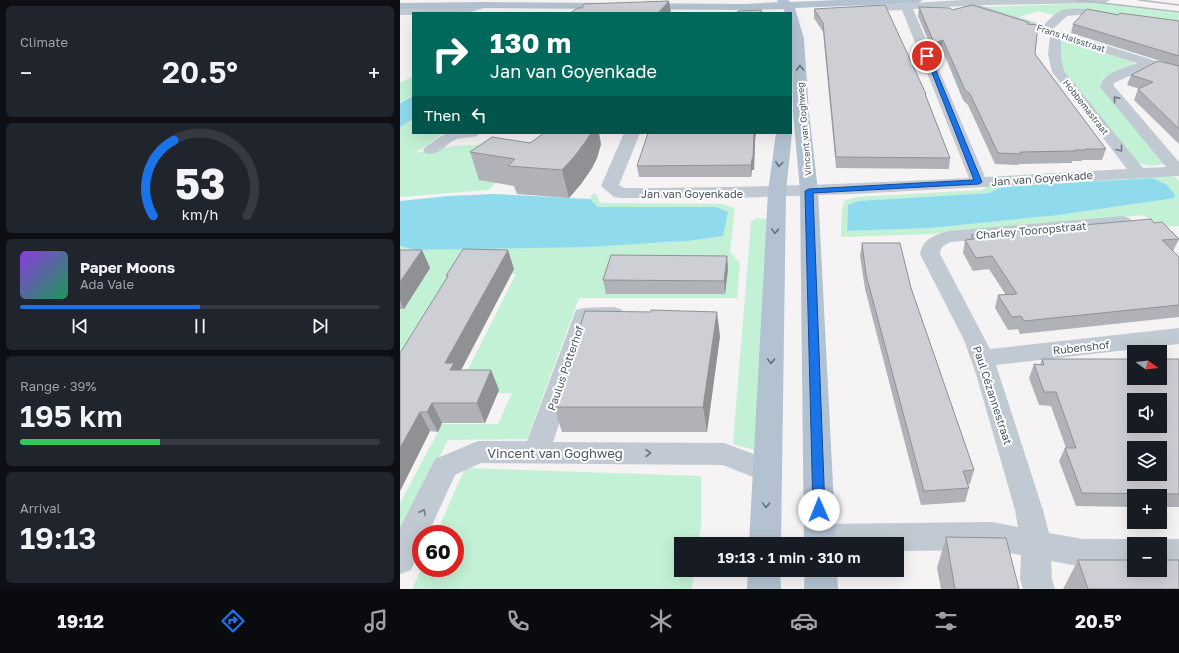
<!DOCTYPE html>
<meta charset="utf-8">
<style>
body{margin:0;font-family:"Golos Text",sans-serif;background:#20242c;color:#f1f3f6;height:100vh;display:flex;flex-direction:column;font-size:15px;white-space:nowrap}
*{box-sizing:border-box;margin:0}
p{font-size:13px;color:#9ea1a6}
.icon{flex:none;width:22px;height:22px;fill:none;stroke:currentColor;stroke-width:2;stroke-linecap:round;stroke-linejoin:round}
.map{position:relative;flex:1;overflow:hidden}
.sheet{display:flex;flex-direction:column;gap:6px;padding:6px;background:#0d0f14;width:400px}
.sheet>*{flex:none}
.hud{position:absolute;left:12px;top:12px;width:380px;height:122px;border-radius:0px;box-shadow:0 4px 16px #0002;background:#00695c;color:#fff;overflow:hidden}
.needle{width:26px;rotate:104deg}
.tools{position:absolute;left:727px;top:345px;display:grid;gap:8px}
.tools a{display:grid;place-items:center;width:40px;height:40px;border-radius:0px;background:#171b24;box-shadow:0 4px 16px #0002;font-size:20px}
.speed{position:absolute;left:12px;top:525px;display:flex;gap:8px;font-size:20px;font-weight:700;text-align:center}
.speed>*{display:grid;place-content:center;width:52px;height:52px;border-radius:50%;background:#171b24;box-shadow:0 4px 16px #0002;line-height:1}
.speed .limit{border:6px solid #d22;background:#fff;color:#111}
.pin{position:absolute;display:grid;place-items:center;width:34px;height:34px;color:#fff;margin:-17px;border:2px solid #fff;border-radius:50%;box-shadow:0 1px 4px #0007}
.me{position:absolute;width:44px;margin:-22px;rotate:359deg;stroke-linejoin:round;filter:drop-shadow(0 0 3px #0008)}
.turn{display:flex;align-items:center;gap:14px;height:84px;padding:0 12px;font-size:18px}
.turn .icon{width:52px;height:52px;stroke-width:2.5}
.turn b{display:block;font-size:28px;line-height:34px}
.then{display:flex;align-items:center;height:38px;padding:0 12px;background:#0003;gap:8px;font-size:15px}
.big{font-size:30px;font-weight:600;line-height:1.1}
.sheet .tile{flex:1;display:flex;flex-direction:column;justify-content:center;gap:6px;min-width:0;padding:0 14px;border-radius:6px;background:#20242c}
.sheet .dial{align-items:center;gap:0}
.dial svg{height:104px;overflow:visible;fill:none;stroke:#363941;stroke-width:7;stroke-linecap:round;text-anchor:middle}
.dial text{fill:#f1f3f6;stroke:none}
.song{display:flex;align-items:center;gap:12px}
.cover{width:48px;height:48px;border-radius:6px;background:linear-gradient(135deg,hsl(270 70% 55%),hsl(150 70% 35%))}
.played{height:4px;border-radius:2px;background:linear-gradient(90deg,#1a73e8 50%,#363941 50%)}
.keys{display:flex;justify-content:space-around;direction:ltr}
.heat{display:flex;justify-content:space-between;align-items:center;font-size:22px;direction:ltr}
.charge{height:6px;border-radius:3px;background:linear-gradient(90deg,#34c759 39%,#363941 0)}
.trip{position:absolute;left:274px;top:537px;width:230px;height:40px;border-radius:0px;background:#171b24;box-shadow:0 4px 16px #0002;font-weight:600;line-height:40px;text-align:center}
.tabs{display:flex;height:64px;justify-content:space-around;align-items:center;background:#090b0e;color:#9ea1a6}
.tabs .icon{width:28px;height:28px}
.tabs .current{color:#1a73e8}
.tabs b{font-size:18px;color:#f1f3f6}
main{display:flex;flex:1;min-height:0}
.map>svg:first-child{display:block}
.green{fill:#c3f1d5;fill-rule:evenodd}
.water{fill:#90daee}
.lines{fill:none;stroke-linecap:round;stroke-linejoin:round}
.street{fill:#c1cad2;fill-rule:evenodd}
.primary{fill:#b3c2d1;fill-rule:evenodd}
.rail{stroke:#b5b8bd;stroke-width:1.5}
.wall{fill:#b0b2b7}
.shaded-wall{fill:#909195}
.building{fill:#cdcfd5;stroke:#909195;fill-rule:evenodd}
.oneway{stroke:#64717d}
.oneway2{stroke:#6e7983}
.route{fill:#1a73e8;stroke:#114b97}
.labels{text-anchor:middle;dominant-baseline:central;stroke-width:4;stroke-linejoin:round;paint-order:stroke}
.far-street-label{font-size:9px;fill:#4a5661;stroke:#fff}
.street-label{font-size:11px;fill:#4a5661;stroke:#fff}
.near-street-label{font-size:13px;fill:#4a5661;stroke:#fff}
</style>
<main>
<section class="sheet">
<div class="tile"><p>Climate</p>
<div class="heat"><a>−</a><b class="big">20.5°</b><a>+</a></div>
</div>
<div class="tile dial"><svg viewBox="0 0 100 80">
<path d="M14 69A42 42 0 1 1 86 69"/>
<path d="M14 69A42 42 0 0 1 30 11" stroke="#1a73e8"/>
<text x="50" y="56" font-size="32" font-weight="700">53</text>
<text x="50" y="72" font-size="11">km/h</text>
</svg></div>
<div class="tile">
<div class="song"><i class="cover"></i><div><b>Paper Moons</b><p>Ada Vale</p></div></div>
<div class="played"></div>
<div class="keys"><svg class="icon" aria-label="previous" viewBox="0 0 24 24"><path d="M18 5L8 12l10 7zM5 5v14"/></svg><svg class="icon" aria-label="pause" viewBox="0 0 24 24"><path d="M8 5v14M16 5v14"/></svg><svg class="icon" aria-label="next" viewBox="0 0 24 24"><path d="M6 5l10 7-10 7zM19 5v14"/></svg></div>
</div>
<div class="tile"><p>Range · 39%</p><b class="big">195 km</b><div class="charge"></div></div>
<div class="tile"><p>Arrival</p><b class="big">19:13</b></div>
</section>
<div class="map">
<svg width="779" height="589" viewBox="0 0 779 589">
<rect width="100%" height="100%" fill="#f5f3f3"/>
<path class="green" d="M701,3L779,13V24L666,9L653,15L638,11L619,17L642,24L639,25L585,7Z
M660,40L734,62L733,65L703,78L699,85L764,163C755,168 743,165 734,161L660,67Z
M13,76V95L0,102V83Z
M13,119V133H44L15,153L54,146L144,142L88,190L0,197V127Z
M764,174L775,177L779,181V226H756L744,215L534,234L441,237L442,210L444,201L457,197L582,190L586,188L585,185ZM752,178L766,184L774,198L659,215L530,228L447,231L448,205L458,201L589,193L601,187Z
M192,194H197L199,201L202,203L322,204L335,208L330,252L340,263L337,298H179L127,439L48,440L0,536V503L42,424H98L112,393H56L116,274H77L0,380V246L16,250L264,243L323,236L316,207H198L190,199Z
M356,218L367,219L355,450L333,444L351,222Z
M65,468L301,476V525L298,544H281V570H294L292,589H12L22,568H55V534H36Z"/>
<path class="water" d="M13,96V119L0,127V103Z
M752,178L766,184L775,195V198L659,215L530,228L447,231L448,205L458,201L589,193L601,187Z
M94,194L190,199L198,207H316L328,212L323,236L287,241L188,247L16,250L0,246V201L48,196Z"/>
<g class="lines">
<path class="street" d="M563,0H710L705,3L580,5L643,26C648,21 654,14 660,11C670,5 705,11 717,14L718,16L717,18L713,19L678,15L667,16L653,29L779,68V76L749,67L714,83V86L779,162V176L453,194L334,198H220L214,197L201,186L224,133H240L219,185L224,188C339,188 454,184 569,178L502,10L458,12L453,9L458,6ZM562,6L650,36L648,54L652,72L727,169L585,177L513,9ZM661,40L737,63C726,68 701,73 700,87L766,167L743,168L664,71L661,59Z
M83,2L88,5L87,7L71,12L13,13V15H0V9L70,6Z
M46,133H80L77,136C71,138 64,137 57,139C45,143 40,157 25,153L23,150L25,147Z
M723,216L729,218L732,222L729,226L551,242C544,245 541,246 540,254L590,349L779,328V344L596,365L643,510L649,533L683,539H734L745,543L734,544V567H683L651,561L652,579L655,589H623L620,579L621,555L592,550L497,551V544H408L405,538L409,528L420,524L592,522L618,527L615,510L576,374L564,340L520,254C523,238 535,235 549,231Z
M213,307L221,309L224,314L221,319L213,321L193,322L153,442L324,443L378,463L382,471L378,479L368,483L323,465L81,463L55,475L28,534H21V548L11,570L0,574V528L35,459L78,441H127L176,310L184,308Z
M760,539H779V567H760V544H749Z"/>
<path class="primary" d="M377,0H388L391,2L438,0H523L518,3L395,8L404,39L409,112L418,191L436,544H404L400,191L393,112L391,13H385L384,9L346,10L83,8L0,9V3L83,2L346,4L378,2Z
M391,132L392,133L386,192L381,544H349L368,192L376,133H391Z
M348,570H380L381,589H347Z
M405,570H437L438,589H404Z"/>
<path class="rail" d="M677,0L779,12
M739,0L779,5"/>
</g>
<path class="wall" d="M519,7L552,10L627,24L635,54L706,149L702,160H682V161H672V163L619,164L618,165L595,164L568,105L563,100L542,49L533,52L518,16Z
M414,9L526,94V96L550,158L549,169L436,168L423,32L414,18Z
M718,15L779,21V144L734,100L738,89H740L727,85L731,75L767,63L671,33L673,24Z
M355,141L354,170H352L351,177H239L237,166Z
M130,143L201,144L197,158L192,168L181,184L169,198L117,194L114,186L79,180L70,152Z
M754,223L779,239L773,251L779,257V317L620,334L618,329L608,330L595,308L598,295H606L589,269L573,271L563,253L565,240H571V235Z
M462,243L511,288L574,470L570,484H567L569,488L565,502L521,505L465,289L460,256Z
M0,250H22L30,268L4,309H0Z
M327,256L328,269L325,294H206L203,280Z
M114,269L61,370H91L99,390L85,423H42L38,432L30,431L0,491L47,277L46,276Z
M177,336H320L307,432H162L154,407L178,338Z
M642,359H779V507H760V496H734V507L676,506L659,461L665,448H666L651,406L639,405L629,378L634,364L640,365Z
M546,537L619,589H541L537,568Z
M678,560L779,589H663Z"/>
<path class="shaded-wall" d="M269,1L271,13H258Z
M543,40L542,49L533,52L534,43Z
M191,133H199L201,144L197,158L192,168L181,184L169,198L162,170Z
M354,133H356L355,141L354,170H352L351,177V165Z
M22,250L30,268L4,309L0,300V282Z
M108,250L114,269L59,374V390L45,363Z
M327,256L328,269L325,294L324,281Z
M317,312L320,336L307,432L303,407Z
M91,370L99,390L85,423L77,403Z
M32,403L42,423L38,432L27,412Z
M20,412L30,431L0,491V448Z"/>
<path class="building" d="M269,1L258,13H170L178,8H182L184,4Z
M485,5L526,94H525L550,158L436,157L423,23L414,9Z
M572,5L628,22L627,24L638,25L635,54L706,149H685L686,150H675V151L620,152L621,154L598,153L570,94L565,90L543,40L534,43L519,7L550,8L552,10Z
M687,9L718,15L720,13L779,21V56L673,24Z
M361,10L362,13H336L338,11Z
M758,61L779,66V129L738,89L753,82L731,75Z
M144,133H191L186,141L174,157L162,170L108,166L115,159L70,152L92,137L130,143Z
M248,133H354L353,158L352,159L351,165L237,166Z
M751,219L754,223L762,222L779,239L762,240L779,257V305L624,321L621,316L612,317L598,295L617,294L592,256L576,258L565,240L574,239L571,235Z
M462,243H500L511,288L574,470L563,471L569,488L524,491L466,275Z
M63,249L108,250L45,363H54L50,370H91L77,403H32L27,412H20L0,448V353L48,276H46Z
M0,250H22L0,282Z
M211,255L327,256L324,281L203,280Z
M251,310L317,312L303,407H154L179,336H177L185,311L251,312Z
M642,359H734V378H760V359H779V494L682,493L665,448H676L656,392H644L634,364L644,365ZM734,400H760V426H734ZM734,448H760V474H734Z
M546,537L606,538L619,589H555Z
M678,560H734V570H760V560H779V589H688Z"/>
<defs><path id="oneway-chevron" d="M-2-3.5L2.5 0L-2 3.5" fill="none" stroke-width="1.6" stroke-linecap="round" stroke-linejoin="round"/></defs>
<g class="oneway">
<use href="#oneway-chevron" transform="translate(400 68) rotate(-91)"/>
<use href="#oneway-chevron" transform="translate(379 164) rotate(98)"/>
<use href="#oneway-chevron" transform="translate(375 231) rotate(92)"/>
<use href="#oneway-chevron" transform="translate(371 361) rotate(92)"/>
<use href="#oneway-chevron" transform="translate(366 505) rotate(92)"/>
</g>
<g class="oneway2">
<use href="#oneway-chevron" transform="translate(716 99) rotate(-131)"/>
<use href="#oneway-chevron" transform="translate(720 149) rotate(52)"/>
<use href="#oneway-chevron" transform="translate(248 453)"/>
<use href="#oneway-chevron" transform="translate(23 512) rotate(-64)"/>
</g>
<path class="route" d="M525,55L530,56L582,182L579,184L413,193L425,510L424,514L419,515L415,514L413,510L405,191L409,189L574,180Z"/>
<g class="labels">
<g class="far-street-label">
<text transform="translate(671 38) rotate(18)">Frans Halsstraat</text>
<text transform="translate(686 107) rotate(52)">Hobbemastraat</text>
<text transform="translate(404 129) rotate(-95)">Vincent van Goghweg</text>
</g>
<g class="street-label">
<text transform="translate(642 178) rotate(-4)">Jan van Goyenkade</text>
<text x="292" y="193">Jan van Goyenkade</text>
<text transform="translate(631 230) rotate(-5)">Charley Tooropstraat</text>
<text transform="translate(681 347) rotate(-6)">Rubenshof</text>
<text transform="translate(165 368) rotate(-71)">Paulus Potterhof</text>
<text transform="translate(593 395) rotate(72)">Paul Cézannestraat</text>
</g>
<g class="near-street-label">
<text x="155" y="453">Vincent van Goghweg</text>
</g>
</g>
</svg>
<div class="tools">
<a><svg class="needle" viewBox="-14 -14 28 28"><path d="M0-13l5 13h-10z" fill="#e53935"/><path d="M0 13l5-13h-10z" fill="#9ea1a6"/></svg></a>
<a><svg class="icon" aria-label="sound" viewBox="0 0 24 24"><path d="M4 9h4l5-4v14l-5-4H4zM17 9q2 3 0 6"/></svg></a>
<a><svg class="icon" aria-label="layers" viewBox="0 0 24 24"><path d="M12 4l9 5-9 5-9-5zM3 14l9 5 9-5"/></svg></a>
<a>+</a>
<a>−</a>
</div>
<div class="speed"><div class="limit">60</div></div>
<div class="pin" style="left:527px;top:56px;background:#d93025"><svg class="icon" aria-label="arrive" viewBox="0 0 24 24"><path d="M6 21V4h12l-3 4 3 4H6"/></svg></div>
<svg class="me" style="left:419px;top:510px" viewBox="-20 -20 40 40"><circle r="19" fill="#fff"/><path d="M0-13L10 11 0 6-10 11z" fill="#1a73e8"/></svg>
<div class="trip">19:13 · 1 min · 310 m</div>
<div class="hud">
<div class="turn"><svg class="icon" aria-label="right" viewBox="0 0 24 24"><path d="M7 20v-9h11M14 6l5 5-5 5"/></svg><div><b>130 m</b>Jan van Goyenkade</div></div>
<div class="then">Then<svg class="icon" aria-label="left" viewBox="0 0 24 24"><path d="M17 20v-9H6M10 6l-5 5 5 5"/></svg></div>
</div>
</div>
</main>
<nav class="tabs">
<b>19:12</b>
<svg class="icon current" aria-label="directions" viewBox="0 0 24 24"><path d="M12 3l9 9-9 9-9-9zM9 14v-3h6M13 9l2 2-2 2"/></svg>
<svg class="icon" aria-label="music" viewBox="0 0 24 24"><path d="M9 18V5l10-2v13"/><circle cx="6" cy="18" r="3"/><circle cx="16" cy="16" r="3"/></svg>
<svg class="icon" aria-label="phone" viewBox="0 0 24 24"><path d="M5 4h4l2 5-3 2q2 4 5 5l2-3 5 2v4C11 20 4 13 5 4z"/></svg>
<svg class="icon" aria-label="climate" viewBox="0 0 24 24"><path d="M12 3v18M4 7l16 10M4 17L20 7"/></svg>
<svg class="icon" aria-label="car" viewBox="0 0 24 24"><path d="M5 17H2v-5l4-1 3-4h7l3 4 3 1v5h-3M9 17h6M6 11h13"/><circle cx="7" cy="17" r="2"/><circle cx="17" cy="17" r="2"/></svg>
<svg class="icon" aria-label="filters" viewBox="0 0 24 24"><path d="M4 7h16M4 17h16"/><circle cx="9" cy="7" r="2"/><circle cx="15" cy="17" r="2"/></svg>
<b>20.5°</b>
</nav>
